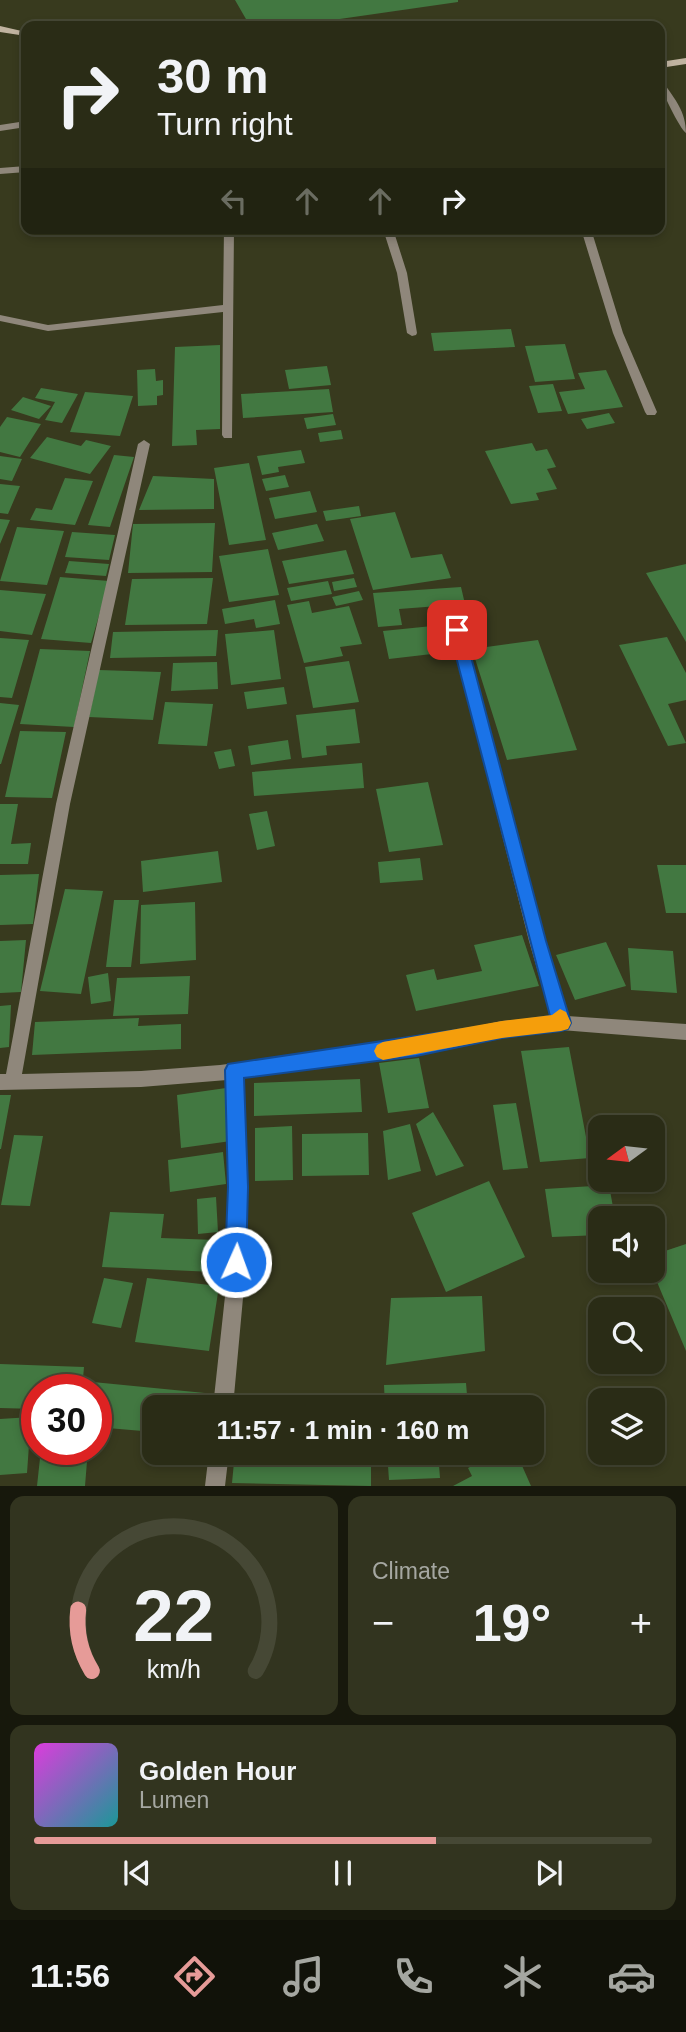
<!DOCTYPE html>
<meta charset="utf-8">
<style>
body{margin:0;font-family:Arial,sans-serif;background:#32341f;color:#f1f3f6;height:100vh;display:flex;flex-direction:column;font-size:26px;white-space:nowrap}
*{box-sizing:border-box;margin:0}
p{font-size:23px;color:#a5a7a1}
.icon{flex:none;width:38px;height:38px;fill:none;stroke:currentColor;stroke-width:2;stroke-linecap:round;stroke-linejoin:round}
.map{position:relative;height:1486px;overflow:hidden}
.panel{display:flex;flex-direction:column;gap:10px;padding:10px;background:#17180c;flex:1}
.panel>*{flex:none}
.hud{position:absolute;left:21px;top:21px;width:644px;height:214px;border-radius:14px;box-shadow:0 4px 10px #0003,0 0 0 2px #464835;background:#2a2c16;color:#f1f3f6;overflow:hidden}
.needle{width:46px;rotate:255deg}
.tools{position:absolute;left:588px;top:1115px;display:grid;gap:14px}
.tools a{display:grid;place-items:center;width:77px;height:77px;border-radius:14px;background:#2a2c16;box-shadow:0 4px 10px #0003,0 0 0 2px #464835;font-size:35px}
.speed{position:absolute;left:21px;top:1374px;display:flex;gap:14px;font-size:35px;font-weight:700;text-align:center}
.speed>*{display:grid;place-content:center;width:91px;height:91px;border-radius:50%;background:#2a2c16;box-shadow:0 4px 10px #0003,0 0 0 2px #464835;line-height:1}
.speed .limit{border:10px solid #d22;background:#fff;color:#111}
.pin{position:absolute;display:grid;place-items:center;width:60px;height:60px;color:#fff;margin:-30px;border-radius:14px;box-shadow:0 4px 10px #0006}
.me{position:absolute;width:77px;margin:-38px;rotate:2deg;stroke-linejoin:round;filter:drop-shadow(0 0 5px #0008)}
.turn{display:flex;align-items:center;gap:24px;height:147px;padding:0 21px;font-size:32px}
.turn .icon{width:91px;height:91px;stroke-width:2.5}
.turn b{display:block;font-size:49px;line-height:60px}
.lanes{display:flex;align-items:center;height:66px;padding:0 21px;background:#0003;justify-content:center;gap:35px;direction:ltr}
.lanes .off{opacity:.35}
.big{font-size:52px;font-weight:800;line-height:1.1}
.panel .widget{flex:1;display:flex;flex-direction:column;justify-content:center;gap:10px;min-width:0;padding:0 24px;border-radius:14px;background:#32341f}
.panel .dial{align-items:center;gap:0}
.dial svg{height:182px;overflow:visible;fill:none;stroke:#464835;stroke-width:7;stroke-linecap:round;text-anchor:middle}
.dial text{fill:#f1f3f6;stroke:none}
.song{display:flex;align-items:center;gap:21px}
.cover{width:84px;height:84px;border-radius:10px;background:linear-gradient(135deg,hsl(300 70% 55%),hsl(180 70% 35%))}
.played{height:7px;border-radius:4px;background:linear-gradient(90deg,#e69b98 65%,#464835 65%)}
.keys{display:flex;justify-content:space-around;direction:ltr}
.heat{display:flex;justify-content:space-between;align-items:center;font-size:38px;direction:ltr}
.panel .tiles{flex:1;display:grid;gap:10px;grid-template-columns:1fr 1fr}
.widget:last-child{grid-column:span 2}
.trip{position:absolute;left:142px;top:1395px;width:402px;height:70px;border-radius:14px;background:#2a2c16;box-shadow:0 4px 10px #0003,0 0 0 2px #464835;font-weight:800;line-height:70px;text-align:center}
.tabs{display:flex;height:112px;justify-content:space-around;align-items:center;background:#111209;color:#a5a7a1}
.tabs .icon{width:49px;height:49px}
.tabs .on{color:#e69b98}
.tabs b{font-size:32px;color:#f1f3f6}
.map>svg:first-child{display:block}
.building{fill:#427841}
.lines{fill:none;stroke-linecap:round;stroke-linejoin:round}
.lane{fill:#8f877b;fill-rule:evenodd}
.street{fill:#8f877b;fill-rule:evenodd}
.secondary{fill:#c0b3a0;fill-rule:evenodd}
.route{fill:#1a73e8;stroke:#114b97;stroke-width:2}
.slow{fill:#f59e0b}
</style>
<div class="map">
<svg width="686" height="1486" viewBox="0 0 686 1486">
<rect width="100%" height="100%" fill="#383a1e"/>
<path class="building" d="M235,0H458V2L291,26H250Z
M511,329L515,347L434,351L431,333Z
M565,344L575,379L535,382L525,346Z
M220,345V429L196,430L197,445L172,446L175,347Z
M327,366L331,385L289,389L285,370Z
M155,369L156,381L163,380V395L157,396V405L138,406L137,370Z
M606,370L623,407L568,414L559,392L585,389L578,373Z
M553,384L562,411L538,413L529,386Z
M41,388L78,394L62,423L45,420L55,402L35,398Z
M329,389L333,412L243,418L241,394Z
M85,392L133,396L120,436L70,432Z
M23,397L51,406L39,419L11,410Z
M609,413L615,423L587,429L581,419Z
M333,414L336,425L307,429L304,418Z
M7,417L41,424L20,457L0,452V427Z
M341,430L343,439L320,442L318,433Z
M47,437L81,446L86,440L111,446L90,474L30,458Z
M532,443L536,451L547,449L556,467L547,469L557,489L536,493L539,500L511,504L485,451Z
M301,450L305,463L278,467L279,472L262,475L257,456Z
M114,455L134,457L110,527L88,525Z
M0,456L22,459L12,481L0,479Z
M249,463L266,540L229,545L214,468Z
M285,475L289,487L266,491L262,479Z
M153,476L214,479V509L139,510Z
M65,478L93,481L75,525L30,520L36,508L52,510Z
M0,484L20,486L8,514L0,513Z
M310,491L317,512L275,519L269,498Z
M359,506L361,516L326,521L323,511Z
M395,512L411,558L442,554L451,578L373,590L350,519Z
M0,519L10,520L0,544Z
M215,523L212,572L128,573L133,524Z
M317,524L324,541L278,550L272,533Z
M17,527L64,531L47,585L0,581Z
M72,532L115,535L109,560L65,557Z
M268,549L279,595L229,602L219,556Z
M346,550L354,574L289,584L282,561Z
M69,561L109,564L106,576L65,573Z
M686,564V642L646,573Z
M60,577L109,581L91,643L41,639Z
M213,578L207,624L125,625L132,579Z
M354,578L357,587L334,591L332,582Z
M328,581L332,594L291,601L287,588Z
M461,587L465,604L399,609L402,625L378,627L373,593Z
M0,590L46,594L32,635L0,631Z
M359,591L363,600L336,606L332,597Z
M275,600L280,624L256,628L254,619L225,624L222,609Z
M309,601L312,613L349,606L362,644L340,647L343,656L304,663L287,605Z
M442,625L449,652L389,659L383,631Z
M218,630L216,656L110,658L113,632Z
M274,630L281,679L231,685L225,634Z
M667,637L686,673V700L668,704L686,743L668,746L619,645Z
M0,638L29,640L12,698L0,697Z
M538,640L577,750L507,760L472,649Z
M40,649L90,651L74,727L20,724Z
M349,661L359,702L313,708L305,667Z
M217,662L218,689L171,691L173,663Z
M99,670L161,672L153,720L89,717Z
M284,687L287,704L247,709L244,692Z
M165,702L213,704L207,746L158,744Z
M0,703L19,705L1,764H0Z
M355,709L360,743L326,746L327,755L302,758L296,715Z
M20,731L66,732L52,798L5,797Z
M288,740L291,759L251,765L248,746Z
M231,749L235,766L219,769L214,752Z
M362,763L364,788L254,796L252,772Z
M428,782L443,845L389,852L376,789Z
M0,804H18L11,844L31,843L28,864H0Z
M267,811L275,846L257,850L249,814Z
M218,851L222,882L143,892L141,861Z
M420,858L423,880L380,883L378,862Z
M657,865H686V913H666Z
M39,874L33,924L0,925V875Z
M65,889L103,891L81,994L40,991Z
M114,900H139L131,967H106Z
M195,902L196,960L140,964L141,905Z
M522,935L539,986L416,1011L406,975L434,969L437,980L482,971L474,945Z
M26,940L21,992L0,993V941Z
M606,942L626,986L575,1000L556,955Z
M628,948L673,951L677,993L631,990Z
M108,973L111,1001L91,1004L88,977Z
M190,976L188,1014L113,1016L117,978Z
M11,1005L9,1047L0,1048V1006Z
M139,1018L138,1026L181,1024V1049L32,1055L35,1022Z
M569,1047L590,1158L540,1162L521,1051Z
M419,1058L429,1108L388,1113L379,1063Z
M360,1079L362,1112L254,1116V1083Z
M226,1088L231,1141L181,1148L177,1095Z
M0,1095H11L1,1149H0Z
M516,1103L528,1168L503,1170L493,1105Z
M433,1112L464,1166L436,1176L416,1124Z
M410,1124L421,1171L388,1180L383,1131Z
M292,1126L293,1180L255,1181V1128Z
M368,1133L369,1175L302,1176V1134Z
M14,1135L43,1136L30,1206L1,1205Z
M223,1152L226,1184L170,1192L168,1160Z
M489,1181L525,1257L446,1292L412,1213Z
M609,1185L615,1218H600V1235L552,1237L545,1189Z
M216,1197L218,1232L198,1234L197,1199Z
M110,1212L164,1214L161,1238L217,1240L214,1272L102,1267Z
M686,1244V1351L652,1270L653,1255Z
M104,1278L133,1283L121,1328L92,1323Z
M147,1278L219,1286L209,1351L135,1342Z
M482,1296L485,1351L386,1365L391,1298Z
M0,1364L84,1367L82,1390H37V1409L0,1408Z
M93,1382L205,1393L203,1407H154V1432L96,1427V1390H91Z
M466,1383L468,1407H385L384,1385Z
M31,1417L27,1473L0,1475V1419Z
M41,1449H88L85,1486H37Z
M235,1452H371V1486L232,1483Z
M387,1452H438L440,1478L389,1480Z
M482,1452H516L531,1486H453L472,1476L468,1468L485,1459Z"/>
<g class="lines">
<path class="lane" d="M505,23L509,26H433L437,23Z"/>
<path class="street" d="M660,81L663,82C675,99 686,112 686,133C680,129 660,89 660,81Z
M26,121V127L0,131V125Z
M26,166V172L0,174V168Z
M224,229H234L232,438H224L222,435L223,312L48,331L0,321V315L48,325L223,305Z
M383,229H393L407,273L417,333L416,335L412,336L407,333L397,273Z
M581,229H591L623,333L657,412L655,415H647L645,412L613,333Z
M144,440L150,444L70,804L22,1074L141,1071L220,1065L416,1039L502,1021L551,1017L529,941L450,630L457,625L464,630L545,941L567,1016L686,1024V1040L561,1030L502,1037L416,1055L244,1078L247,1187L244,1287L233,1407H213L226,1287L229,1187L227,1080L141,1087L0,1090V1074H6L56,804L138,444Z
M209,1452H229L225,1486H205Z"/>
<path class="secondary" d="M0,26L26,32V36L0,32Z
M686,58V64L660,68V62Z"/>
</g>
<path class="route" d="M457,624L464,630L546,941L571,1023L568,1029L561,1031L502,1038L416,1056L244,1078L248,1187L246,1262L243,1269L236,1272L228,1269L225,1262L228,1187L225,1070L228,1064L550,1016L449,630Z"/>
<path class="slow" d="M560,1009L566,1012L571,1023L568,1029L561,1031L502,1038L383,1060L377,1057L374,1051L377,1045L383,1042L502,1021L552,1015Z"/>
</svg>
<div class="tools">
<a><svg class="needle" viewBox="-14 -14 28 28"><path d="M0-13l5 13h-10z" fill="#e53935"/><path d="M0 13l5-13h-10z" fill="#a5a7a1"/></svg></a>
<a><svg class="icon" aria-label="sound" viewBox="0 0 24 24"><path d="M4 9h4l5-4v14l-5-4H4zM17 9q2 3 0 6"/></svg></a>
<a><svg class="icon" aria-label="search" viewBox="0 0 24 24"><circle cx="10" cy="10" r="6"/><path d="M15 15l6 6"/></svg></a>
<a><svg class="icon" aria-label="layers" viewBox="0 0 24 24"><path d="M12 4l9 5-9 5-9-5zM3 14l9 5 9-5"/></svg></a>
</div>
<div class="speed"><div class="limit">30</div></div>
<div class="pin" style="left:457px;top:630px;background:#d93025"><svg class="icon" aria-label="arrive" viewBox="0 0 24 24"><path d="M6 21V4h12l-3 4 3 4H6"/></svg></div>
<svg class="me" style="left:236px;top:1262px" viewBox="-20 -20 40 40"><circle r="17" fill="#1a73e8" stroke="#fff" stroke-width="3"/><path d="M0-11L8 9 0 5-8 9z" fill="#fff"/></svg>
<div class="trip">11:57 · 1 min · 160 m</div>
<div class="hud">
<div class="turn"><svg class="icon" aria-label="right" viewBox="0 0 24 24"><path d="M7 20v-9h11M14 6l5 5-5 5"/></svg><div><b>30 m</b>Turn right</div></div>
<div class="lanes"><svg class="icon off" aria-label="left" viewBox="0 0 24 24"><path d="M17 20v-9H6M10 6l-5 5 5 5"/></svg><svg class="icon off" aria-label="ahead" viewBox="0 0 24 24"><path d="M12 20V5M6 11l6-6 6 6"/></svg><svg class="icon off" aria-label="ahead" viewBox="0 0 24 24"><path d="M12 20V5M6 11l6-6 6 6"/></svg><svg class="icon" aria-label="right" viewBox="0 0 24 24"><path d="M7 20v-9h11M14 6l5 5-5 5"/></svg></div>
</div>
</div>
<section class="panel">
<div class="tiles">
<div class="widget dial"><svg viewBox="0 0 100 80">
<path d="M14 69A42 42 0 1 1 86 69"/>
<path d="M14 69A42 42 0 0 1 8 42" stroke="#e69b98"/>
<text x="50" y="56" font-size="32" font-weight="700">22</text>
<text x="50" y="72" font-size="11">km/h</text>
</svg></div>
<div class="widget"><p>Climate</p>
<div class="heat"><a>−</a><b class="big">19°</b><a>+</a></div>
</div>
<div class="widget">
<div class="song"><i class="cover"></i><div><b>Golden Hour</b><p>Lumen</p></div></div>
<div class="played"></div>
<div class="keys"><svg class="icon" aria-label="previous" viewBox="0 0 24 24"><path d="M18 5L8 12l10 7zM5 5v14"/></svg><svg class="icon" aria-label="pause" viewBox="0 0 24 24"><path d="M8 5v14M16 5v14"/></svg><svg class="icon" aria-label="next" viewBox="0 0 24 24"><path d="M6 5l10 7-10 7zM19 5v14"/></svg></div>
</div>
</div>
</section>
<nav class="tabs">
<b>11:56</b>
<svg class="icon on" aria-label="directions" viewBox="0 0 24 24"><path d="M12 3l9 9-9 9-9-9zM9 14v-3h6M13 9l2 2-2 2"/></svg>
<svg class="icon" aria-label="music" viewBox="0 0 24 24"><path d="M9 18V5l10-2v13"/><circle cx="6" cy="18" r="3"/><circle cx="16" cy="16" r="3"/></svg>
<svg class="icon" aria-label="phone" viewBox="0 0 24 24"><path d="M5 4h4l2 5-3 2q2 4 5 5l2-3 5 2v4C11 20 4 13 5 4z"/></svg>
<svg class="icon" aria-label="climate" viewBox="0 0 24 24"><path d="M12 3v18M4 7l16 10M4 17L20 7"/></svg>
<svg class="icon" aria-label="car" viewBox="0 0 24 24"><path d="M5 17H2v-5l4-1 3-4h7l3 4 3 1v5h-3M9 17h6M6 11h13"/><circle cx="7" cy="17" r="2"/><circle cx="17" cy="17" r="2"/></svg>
</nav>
